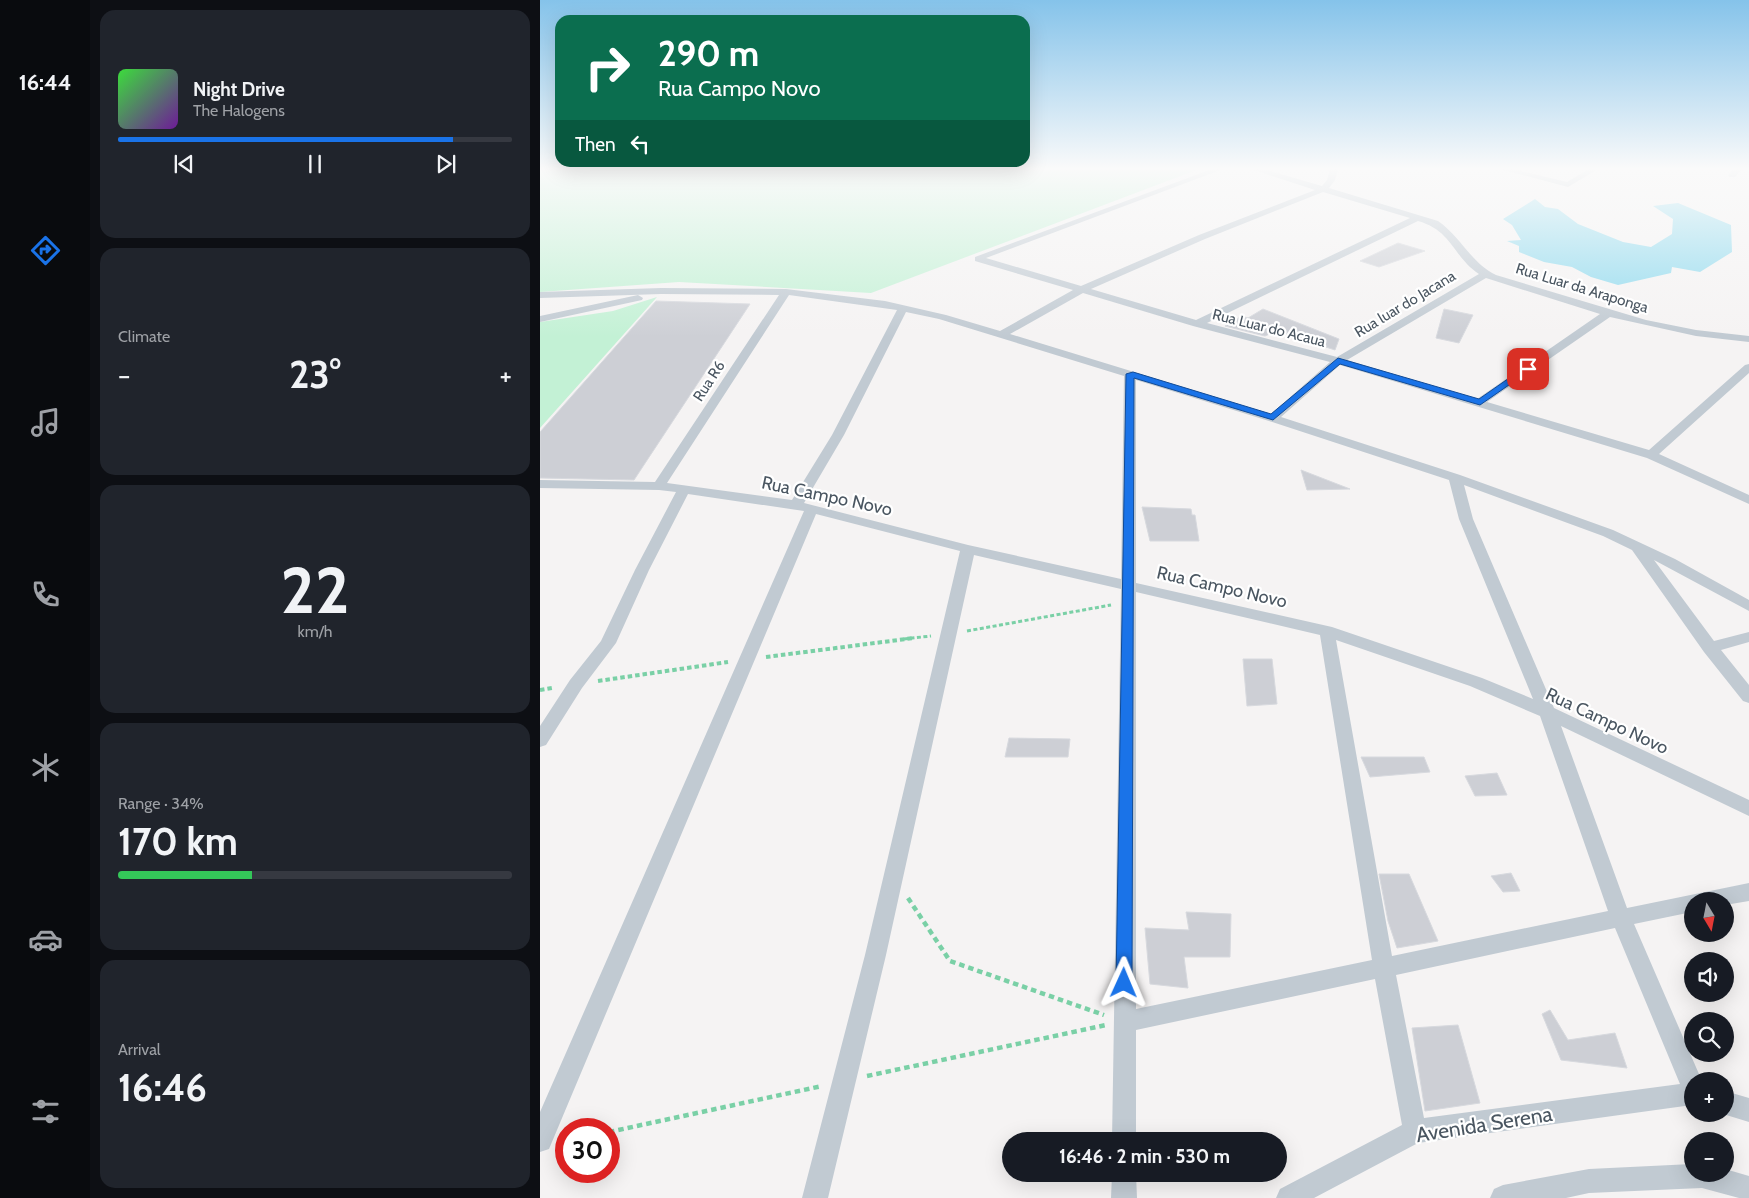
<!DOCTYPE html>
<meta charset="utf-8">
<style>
body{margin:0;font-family:Cabin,sans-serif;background:#20242c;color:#f1f3f6;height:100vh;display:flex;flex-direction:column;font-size:19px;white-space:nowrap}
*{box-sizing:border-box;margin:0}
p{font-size:16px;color:#9ea1a6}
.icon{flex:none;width:28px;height:28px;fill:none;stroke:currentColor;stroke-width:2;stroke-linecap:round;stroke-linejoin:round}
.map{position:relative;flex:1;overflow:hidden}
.panel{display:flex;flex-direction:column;gap:10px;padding:10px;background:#0d0f14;width:450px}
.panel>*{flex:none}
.hud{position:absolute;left:15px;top:15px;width:475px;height:152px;border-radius:15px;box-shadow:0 5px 20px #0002;background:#0b6e4f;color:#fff;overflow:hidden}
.needle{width:32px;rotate:170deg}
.controls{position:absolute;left:1144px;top:892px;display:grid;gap:10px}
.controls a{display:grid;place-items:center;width:50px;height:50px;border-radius:50%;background:#171b24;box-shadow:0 5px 20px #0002;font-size:25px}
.speed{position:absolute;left:15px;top:1118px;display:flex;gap:10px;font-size:25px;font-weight:700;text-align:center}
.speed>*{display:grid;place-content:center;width:65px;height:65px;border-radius:50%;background:#171b24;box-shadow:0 5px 20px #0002;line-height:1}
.speed .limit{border:8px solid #d22;background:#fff;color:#111}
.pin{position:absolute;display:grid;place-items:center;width:42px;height:42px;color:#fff;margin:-21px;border-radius:10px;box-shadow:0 2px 8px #0006}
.me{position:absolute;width:55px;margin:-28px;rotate:1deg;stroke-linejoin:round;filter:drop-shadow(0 0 4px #0008)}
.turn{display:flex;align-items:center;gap:18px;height:105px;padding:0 20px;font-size:22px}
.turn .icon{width:65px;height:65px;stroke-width:2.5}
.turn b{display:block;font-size:35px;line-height:42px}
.then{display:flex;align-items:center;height:48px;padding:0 20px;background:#0003;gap:10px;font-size:19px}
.big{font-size:38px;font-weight:800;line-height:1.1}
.panel .card{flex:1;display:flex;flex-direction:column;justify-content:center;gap:8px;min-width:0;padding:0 18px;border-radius:15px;background:#20242c}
.panel .dial{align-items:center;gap:0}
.dial b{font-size:65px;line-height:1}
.song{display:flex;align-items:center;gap:15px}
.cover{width:60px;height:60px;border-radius:8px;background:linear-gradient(135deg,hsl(120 70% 55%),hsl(280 70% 35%))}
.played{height:5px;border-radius:2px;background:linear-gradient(90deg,#1a73e8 85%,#363941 85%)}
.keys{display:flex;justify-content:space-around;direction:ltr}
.heat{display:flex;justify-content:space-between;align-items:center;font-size:28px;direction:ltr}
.charge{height:8px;border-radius:4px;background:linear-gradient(90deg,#34c759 34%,#363941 0)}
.trip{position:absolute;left:462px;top:1132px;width:285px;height:50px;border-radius:25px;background:#171b24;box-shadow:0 5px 20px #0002;font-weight:800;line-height:50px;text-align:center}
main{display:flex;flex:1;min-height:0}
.tab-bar{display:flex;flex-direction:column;width:90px;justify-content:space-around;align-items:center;background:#090b0e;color:#9ea1a6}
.tab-bar .icon{width:35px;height:35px}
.tab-bar .current{color:#1a73e8}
.tab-bar b{font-size:22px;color:#f1f3f6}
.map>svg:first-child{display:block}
.green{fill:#c3f1d5}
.water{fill:#90daee}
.building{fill:#cdcfd5;stroke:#d7d9de}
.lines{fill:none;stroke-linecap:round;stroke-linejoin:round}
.path-far2{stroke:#7ad0a6;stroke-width:3;stroke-dasharray:4 2.5;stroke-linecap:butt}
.path-far1{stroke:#7ad0a6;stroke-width:4;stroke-dasharray:4.5 3;stroke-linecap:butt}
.path{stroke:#7ad0a6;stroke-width:4.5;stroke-dasharray:5.5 4;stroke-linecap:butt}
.street{fill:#c1cad2;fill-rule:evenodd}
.route{fill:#1a73e8;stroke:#114b97}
.labels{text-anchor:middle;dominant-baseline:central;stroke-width:4.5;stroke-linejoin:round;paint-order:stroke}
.far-street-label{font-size:15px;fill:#4a5661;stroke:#fff}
.street-label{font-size:18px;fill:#4a5661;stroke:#fff}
.near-street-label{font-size:21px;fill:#4a5661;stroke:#fff}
</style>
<main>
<nav class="tab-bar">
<b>16:44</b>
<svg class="icon current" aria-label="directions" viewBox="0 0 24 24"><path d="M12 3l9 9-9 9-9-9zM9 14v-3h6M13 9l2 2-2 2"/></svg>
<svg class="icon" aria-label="music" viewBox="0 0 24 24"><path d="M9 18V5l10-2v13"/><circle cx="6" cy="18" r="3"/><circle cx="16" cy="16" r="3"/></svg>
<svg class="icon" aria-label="phone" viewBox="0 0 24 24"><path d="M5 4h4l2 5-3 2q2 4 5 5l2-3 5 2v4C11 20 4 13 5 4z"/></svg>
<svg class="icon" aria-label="climate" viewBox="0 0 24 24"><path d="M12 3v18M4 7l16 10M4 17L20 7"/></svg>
<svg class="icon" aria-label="car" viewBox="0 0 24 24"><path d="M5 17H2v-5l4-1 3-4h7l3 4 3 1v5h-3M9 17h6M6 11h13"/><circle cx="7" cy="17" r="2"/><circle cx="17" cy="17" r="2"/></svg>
<svg class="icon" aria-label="filters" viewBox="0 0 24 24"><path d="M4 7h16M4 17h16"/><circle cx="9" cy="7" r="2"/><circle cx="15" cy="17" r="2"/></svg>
</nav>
<section class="panel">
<div class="card">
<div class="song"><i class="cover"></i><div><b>Night Drive</b><p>The Halogens</p></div></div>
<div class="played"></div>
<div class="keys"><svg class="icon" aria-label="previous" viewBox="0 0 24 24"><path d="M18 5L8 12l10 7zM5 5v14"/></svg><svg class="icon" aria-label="pause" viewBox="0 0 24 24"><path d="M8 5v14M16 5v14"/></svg><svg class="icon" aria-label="next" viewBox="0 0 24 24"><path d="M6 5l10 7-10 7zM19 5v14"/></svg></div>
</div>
<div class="card"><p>Climate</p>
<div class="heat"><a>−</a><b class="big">23°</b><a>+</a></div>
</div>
<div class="card dial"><b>22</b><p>km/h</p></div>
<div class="card"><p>Range · 34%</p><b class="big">170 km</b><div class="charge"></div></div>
<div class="card"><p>Arrival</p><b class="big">16:46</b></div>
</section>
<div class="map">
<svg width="1209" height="1198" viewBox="0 0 1209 1198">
<rect width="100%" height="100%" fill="#f5f3f3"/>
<path class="green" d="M0,169H659L331,293L139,282L0,292Z
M117,297L0,428V322L73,311Z"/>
<path class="water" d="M995,199L1005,207L1018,209L1038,224L1083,242L1111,247L1132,234L1133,219L1113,206L1138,203L1191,225L1192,252L1160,272L1132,267L1131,273L1078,285L1051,277L1032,267L1004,262L979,252V246L967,241L981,240L972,225L963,219Z"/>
<path class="building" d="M858,243L885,251L839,267L820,261Z
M116,301L210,304L94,480L0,478V432Z
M723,309L799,339L795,350L737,331L725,336L685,326L702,316L708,318Z
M904,309L933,315L919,343L896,338Z
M761,470L810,489L767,490Z
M602,507L651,509L652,515H655L659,541H610Z
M703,659H732L737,704L707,706Z
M469,738L530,739L528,757H465Z
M821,757H884L890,772L830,777Z
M957,773L967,795L935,796L925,776Z
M971,873L980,891L963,892L951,876Z
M839,874H869L898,941L857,948L848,921Z
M646,912L691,914L690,957H644L648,988L610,984L605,928L649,930Z
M1010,1010L1028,1040L1075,1033L1087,1068L1021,1060L1002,1014Z
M918,1025L940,1103L885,1111L872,1028Z"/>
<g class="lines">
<path class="path-far2" d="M427,631L571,605
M364,639L391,636"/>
<path class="path-far1" d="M226,657L374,638
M58,681L188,662
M0,690L12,688"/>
<path class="path" d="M368,898L410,961L564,1015
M327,1076L566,1025
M69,1132L282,1086"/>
<path class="street" d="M672,169H683L446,258L541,286L659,235L775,190L711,169H723L782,186L787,180L790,169H798L795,180L789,188L898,221C921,237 931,263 956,275L1106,320L1156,330L1209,336V342L1156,336L1070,317L947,402L1109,450L1205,365L1209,364V373L1119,454L1209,495V504L1107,458L800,365L741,417L920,475L1073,530L1135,559L1209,600V611L1114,560L1174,641L1209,632V642L1181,650L1209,685V703L1203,701L1164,652L1092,550L1063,536L924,485L933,519L1014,708L1209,800V816L1021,726L1087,908L1209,883V901L1185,905V901H1152V912L1094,924L1162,1081H1152V1105L878,1143L774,1198H736L740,1189L862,1125L835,979L596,1030V1141H572L581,589L434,555L346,955L288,1198H262L325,955L420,551L276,514L9,1149L0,1152V1112L264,511L148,494L109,570L76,643L42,688L6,745L0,747V726L30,680L61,641L95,570L136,492L119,490L0,488V480L115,482L239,295L121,294L0,298V292L121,288L246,289L345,301L406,315L460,331L533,290L435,261V257ZM783,192L870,218L656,320L551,289L665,239ZM878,221C913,231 913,257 939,274L797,357L667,323ZM946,278L1060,314L937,399L807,360ZM543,293L653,326L790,362L731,414L470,334ZM249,295L357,310L292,435L252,500L127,483ZM366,312L399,319L584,376L581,579L428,545L264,503L304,435ZM596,380L729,421L909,480L919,519L993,699L942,678L792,627L596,583ZM596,592L780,635L832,960L596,1009ZM796,640L930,686L1000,716L1068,911L852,956ZM1075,928L1140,1084L884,1118L856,975Z
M960,169H973L1027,182L1049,169H1058L1028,187Z
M1194,169H1202L1195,177H1189L1188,175Z
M98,295L103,298L102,300L0,322V316Z
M1185,1091L1209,1098V1122L1183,1114H1185Z
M1152,1164V1174H1185V1169L1209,1176V1198H1199L1162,1188L1049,1193L1026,1198H950L954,1189L963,1185L1049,1169Z
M572,1174H596L597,1198H571Z"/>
</g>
<linearGradient id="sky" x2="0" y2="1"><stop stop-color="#85c3ea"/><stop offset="0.5" stop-color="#fafafa"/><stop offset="1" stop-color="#fafafa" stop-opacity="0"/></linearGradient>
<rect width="1209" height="337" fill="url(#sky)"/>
<path class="route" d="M798,358L939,399L985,367L992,369L940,405L800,364L733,420L594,378L592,983L590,989L584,991L578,989L576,983L586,374L593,372L731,414Z"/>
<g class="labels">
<g class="far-street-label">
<text transform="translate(1042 288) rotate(17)">Rua Luar da Araponga</text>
<text transform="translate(865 304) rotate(-31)">Rua luar do Jacana</text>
<text transform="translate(729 328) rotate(14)">Rua Luar do Acaua</text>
<text transform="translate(169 381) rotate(-57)">Rua R6</text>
</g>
<g class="street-label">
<text transform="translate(287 496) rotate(12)">Rua Campo Novo</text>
<text transform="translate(682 587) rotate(13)">Rua Campo Novo</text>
<text transform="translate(1067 721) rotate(25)">Rua Campo Novo</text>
</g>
<g class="near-street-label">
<text transform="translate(944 1124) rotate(-9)">Avenida Serena</text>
</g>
</g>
</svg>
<div class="controls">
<a><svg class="needle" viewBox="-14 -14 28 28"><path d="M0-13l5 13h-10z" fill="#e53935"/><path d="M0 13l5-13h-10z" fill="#9ea1a6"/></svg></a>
<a><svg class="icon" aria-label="sound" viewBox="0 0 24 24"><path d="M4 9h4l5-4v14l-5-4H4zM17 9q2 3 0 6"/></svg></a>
<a><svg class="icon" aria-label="search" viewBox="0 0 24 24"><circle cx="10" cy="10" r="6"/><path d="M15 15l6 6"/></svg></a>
<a>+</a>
<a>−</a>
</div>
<div class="speed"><div class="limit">30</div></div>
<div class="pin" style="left:988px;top:369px;background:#d93025"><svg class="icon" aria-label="arrive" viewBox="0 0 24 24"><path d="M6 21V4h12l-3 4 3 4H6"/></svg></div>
<svg class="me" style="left:584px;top:983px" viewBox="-20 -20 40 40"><path d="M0-17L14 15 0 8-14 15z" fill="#1a73e8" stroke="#fff" stroke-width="4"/></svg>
<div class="trip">16:46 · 2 min · 530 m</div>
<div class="hud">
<div class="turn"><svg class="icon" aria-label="right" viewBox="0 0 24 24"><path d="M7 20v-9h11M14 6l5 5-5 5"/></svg><div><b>290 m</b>Rua Campo Novo</div></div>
<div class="then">Then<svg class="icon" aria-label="left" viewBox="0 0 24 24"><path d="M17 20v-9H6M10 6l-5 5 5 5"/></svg></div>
</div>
</div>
</main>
